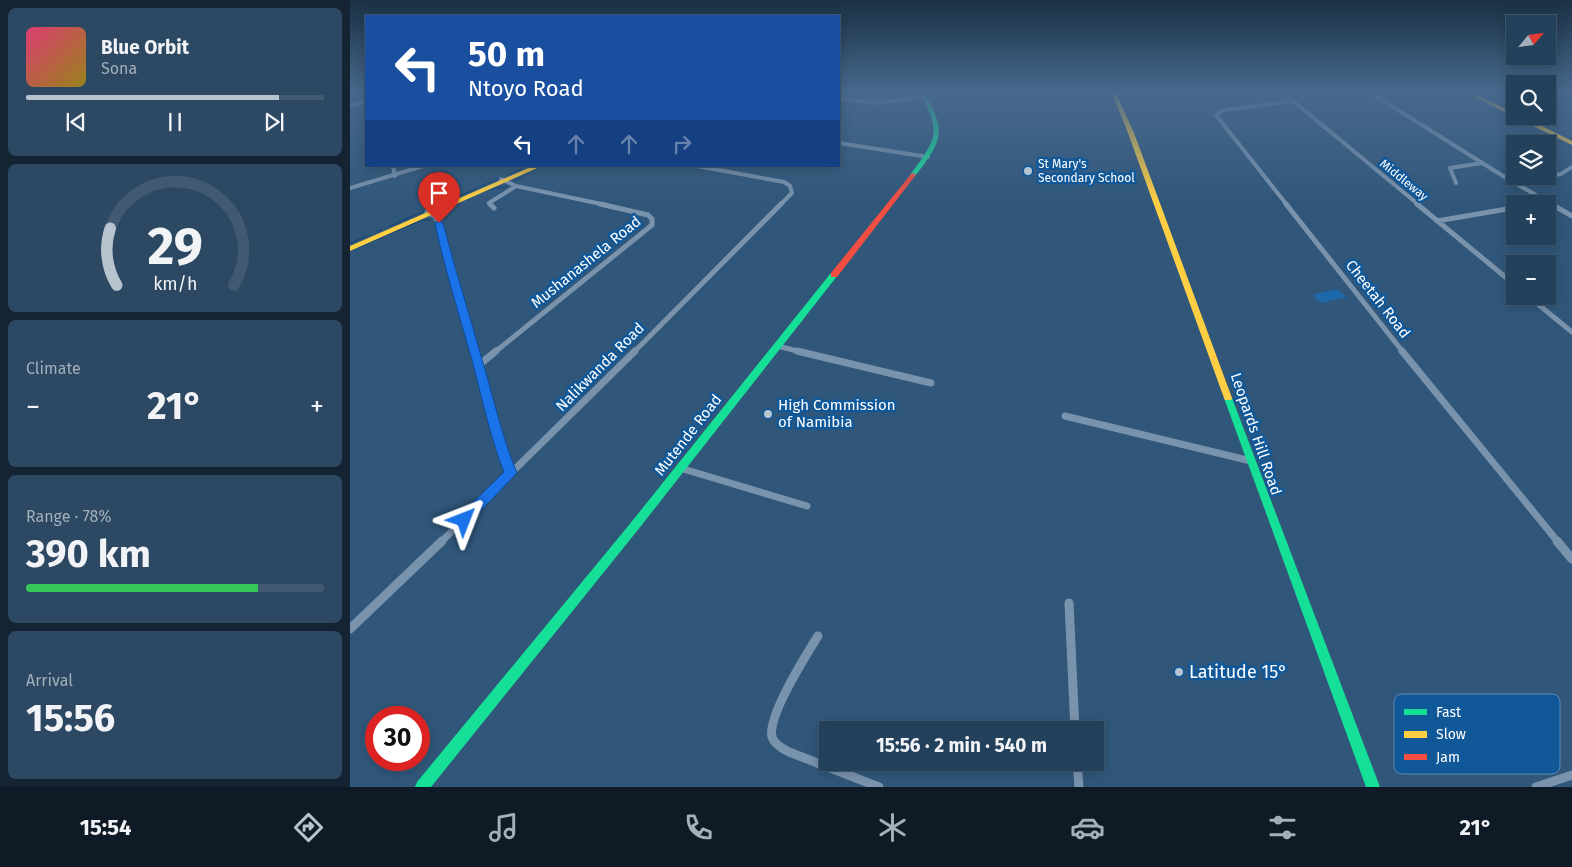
<!DOCTYPE html>
<meta charset="utf-8">
<style>
body{margin:0;font-family:"Fira Sans",sans-serif;background:#2c4862;color:#f1f3f6;height:100vh;display:flex;flex-direction:column;font-size:19px;white-space:nowrap}
*{box-sizing:border-box;margin:0}
p{font-size:16px;color:#a3afbb}
.icon{flex:none;width:28px;height:28px;fill:none;stroke:currentColor;stroke-width:2;stroke-linecap:round;stroke-linejoin:round}
.map{position:relative;flex:1;overflow:hidden}
.drawer{display:flex;flex-direction:column;gap:8px;padding:8px;background:#142433;width:350px}
.drawer>*{flex:none}
.top-card{position:absolute;left:15px;top:15px;width:475px;height:152px;border-radius:0px;box-shadow:0 2px 12px #0003,0 0 0 1px #415a72;background:#1a4fa0;color:#fff;overflow:hidden}
.needle{width:32px;rotate:61deg}
.controls{position:absolute;left:1156px;top:15px;display:grid;gap:10px}
.controls a{display:grid;place-items:center;width:50px;height:50px;border-radius:0px;background:#24415c;box-shadow:0 2px 12px #0003,0 0 0 1px #415a72;font-size:25px}
.speed{position:absolute;left:15px;top:706px;display:flex;gap:10px;font-size:25px;font-weight:700;text-align:center}
.speed>*{display:grid;place-content:center;width:65px;height:65px;border-radius:50%;background:#24415c;box-shadow:0 2px 12px #0003,0 0 0 1px #415a72;line-height:1}
.speed .limit{border:8px solid #d22;background:#fff;color:#111}
.pin{position:absolute;display:grid;place-items:center;width:42px;height:42px;color:#fff;margin:-51px -21px;border-radius:50% 50% 50% 0;rotate:-45deg;box-shadow:0 0 5px #0007}
.pin .icon{rotate:45deg}
.me{position:absolute;width:55px;margin:-28px;rotate:45deg;stroke-linejoin:round;filter:drop-shadow(0 0 4px #0008)}
.turn{display:flex;align-items:center;gap:18px;height:105px;padding:0 20px;font-size:22px}
.turn .icon{width:65px;height:65px;stroke-width:2.5}
.turn b{display:block;font-size:35px;line-height:42px}
.lanes{display:flex;align-items:center;height:48px;padding:0 20px;background:#0003;justify-content:center;gap:25px;direction:ltr}
.lanes .off{opacity:.35}
.big{font-size:38px;font-weight:700;line-height:1.1}
.drawer .widget{flex:1;display:flex;flex-direction:column;justify-content:center;gap:8px;min-width:0;padding:0 18px;border-radius:8px;background:#2c4862}
.drawer .dial{align-items:center;gap:0}
.dial svg{height:130px;overflow:visible;fill:none;stroke:#415a72;stroke-width:7;stroke-linecap:round;text-anchor:middle}
.dial text{fill:#f1f3f6;stroke:none}
.song{display:flex;align-items:center;gap:15px}
.cover{width:60px;height:60px;border-radius:8px;background:linear-gradient(135deg,hsl(340 70% 55%),hsl(50 70% 35%))}
.played{height:5px;border-radius:2px;background:linear-gradient(90deg,#b7c4d0 85%,#415a72 85%)}
.keys{display:flex;justify-content:space-around;direction:ltr}
.heat{display:flex;justify-content:space-between;align-items:center;font-size:28px;direction:ltr}
.charge{height:8px;border-radius:4px;background:linear-gradient(90deg,#34c759 78%,#415a72 0)}
.trip{position:absolute;left:469px;top:721px;width:285px;height:50px;border-radius:0px;background:#24415c;box-shadow:0 2px 12px #0003,0 0 0 1px #415a72;font-weight:700;line-height:50px;text-align:center}
.tabs{display:flex;height:80px;justify-content:space-around;align-items:center;background:#0e1a25;color:#a3afbb}
.tabs .icon{width:35px;height:35px}
.tabs .active{color:#b7c4d0}
.tabs b{font-size:22px;color:#f1f3f6}
main{display:flex;flex:1;min-height:0}
.map>svg:first-child{display:block}
.green{fill:#1c68ab}
.lines{fill:none;stroke-linecap:round;stroke-linejoin:round}
.stream{stroke:#0d4375;stroke-width:1}
.street-far3{stroke:#7a93ad;stroke-width:4}
.street-far2{stroke:#7a93ad;stroke-width:5}
.street-far1{stroke:#7a93ad;stroke-width:7}
.street{stroke:#7a93ad;stroke-width:9}
.fast{fill:#16e098;fill-rule:evenodd}
.slow{fill:#ffcf43;fill-rule:evenodd}
.jam{fill:#f24e42;fill-rule:evenodd}
.route{fill:#1a73e8;stroke:#114b97}
.poi-dot{fill:#b7c4d0;stroke:#115899;stroke-width:2}
.labels{text-anchor:middle;dominant-baseline:central;stroke-width:5;stroke-linejoin:round;paint-order:stroke}
.far-poi-label{font-size:12px;fill:#fff;stroke:#115899;text-anchor:start}
.far-street-label{font-size:12px;fill:#fff;stroke:#115899}
.street-label{font-size:15px;fill:#fff;stroke:#115899}
.poi-label{font-size:15px;fill:#fff;stroke:#115899;text-anchor:start}
.near-poi-label{font-size:18px;fill:#fff;stroke:#115899;text-anchor:start}
.key{fill:#115899;stroke:#588ab8;stroke-width:1}
.key-label{font-size:14px;fill:#fff}
</style>
<main>
<section class="drawer">
<div class="widget">
<div class="song"><i class="cover"></i><div><b>Blue Orbit</b><p>Sona</p></div></div>
<div class="played"></div>
<div class="keys"><svg class="icon" aria-label="previous" viewBox="0 0 24 24"><path d="M18 5L8 12l10 7zM5 5v14"/></svg><svg class="icon" aria-label="pause" viewBox="0 0 24 24"><path d="M8 5v14M16 5v14"/></svg><svg class="icon" aria-label="next" viewBox="0 0 24 24"><path d="M6 5l10 7-10 7zM19 5v14"/></svg></div>
</div>
<div class="widget dial"><svg viewBox="0 0 100 80">
<path d="M14 69A42 42 0 1 1 86 69"/>
<path d="M14 69A42 42 0 0 1 10 34" stroke="#b7c4d0"/>
<text x="50" y="56" font-size="32" font-weight="700">29</text>
<text x="50" y="72" font-size="11">km/h</text>
</svg></div>
<div class="widget"><p>Climate</p>
<div class="heat"><a>−</a><b class="big">21°</b><a>+</a></div>
</div>
<div class="widget"><p>Range · 78%</p><b class="big">390 km</b><div class="charge"></div></div>
<div class="widget"><p>Arrival</p><b class="big">15:56</b></div>
</section>
<div class="map">
<svg width="1222" height="787" viewBox="0 0 1222 787">
<rect width="100%" height="100%" fill="#30577a"/>
<path class="green" d="M987,289L997,297L971,303L962,295Z"/>
<g class="lines">
<path class="stream" d="M173,168L178,166
M157,175L172,169
M166,182L165,180L193,166
M90,205L152,177
M93,214L91,213L94,210C114,200 133,188 156,187
M40,226L83,207
M27,231L31,230
M0,243L18,236
M0,251L72,220H80"/>
<path class="street-far3" d="M931,91L1069,205
M1018,91L1153,176L1203,205
M489,98L523,103L575,97
M0,105L16,102
M489,143L578,157
M43,166L45,176
M347,166L434,182L440,186L442,193L430,205
M1198,176L1211,174L1222,167
M151,179L166,186L256,205
M1161,180L1195,176
M1106,183L1100,168L1132,163
M0,188L73,166
M141,205L139,203L166,186
M937,205L866,115L874,110L943,101"/>
<path class="street-far2" d="M140,204L144,208
M936,204L1053,352
M1067,204L1165,285
M1201,204L1222,216
M77,212L84,216L89,223L100,268L125,352
M1087,221L1157,209
M1178,296L1222,332
M427,346L452,352
M145,352L302,225V219L298,215L250,204
M284,352L431,204"/>
<path class="street-far1" d="M125,351L135,396L160,473
M447,351L581,383
M1052,351L1208,542
M129,365L146,351
M715,416L901,461
M330,468L457,506
M91,542L285,351"/>
<path class="street" d="M1207,541L1222,559
M719,603L725,730
M0,629L92,541
M468,636C456,655 417,717 422,737C424,744 433,749 439,752L529,787
M727,762L729,787
M1186,787L1222,775"/>
<path class="fast" d="M569,91H573C597,131 593,140 565,176L563,177L560,175C587,139 592,132 569,91Z
M481,273H484L488,275L287,531L81,787H65L67,782L279,525Z
M878,395L882,398L1030,787H1016L874,398Z"/>
<path class="slow" d="M761,91H765L784,133L882,398L881,400H875L874,398L778,133Z
M1112,91H1117L1165,113V116H1172L1222,141V145Z
M183,166H192L0,251V246Z"/>
<path class="jam" d="M563,173L566,175L565,176L487,277H481V273L561,174Z"/>
</g>
<linearGradient id="sky" x2="0" y2="1"><stop stop-color="#1a3043"/><stop offset="0.45" stop-color="#48698d"/><stop offset="1" stop-color="#48698d" stop-opacity="0"/></linearGradient>
<rect width="1222" height="201" fill="url(#sky)"/>
<path class="route" d="M89,220L93,223C105,270 120,316 133,363C144,400 152,437 167,473L118,524L114,526L109,524L107,520L109,516L154,472C140,437 133,401 123,364C110,317 95,271 85,223Z"/>
<g class="poi-dot">
<circle cx="678" cy="171" r="5"/>
<circle cx="418" cy="414" r="5"/>
<circle cx="829" cy="672" r="5"/>
</g>
<g class="labels">
<g class="far-poi-label">
<text x="688" y="164">St Mary's<tspan x="688" dy="14">Secondary School</tspan></text>
</g>
<g class="far-street-label">
<text transform="translate(1054 180) rotate(39)">Middleway</text>
</g>
<g class="street-label">
<text transform="translate(236 262) rotate(-39)">Mushanashela Road</text>
<text transform="translate(1028 299) rotate(52)">Cheetah Road</text>
<text transform="translate(250 367) rotate(-45)">Nalikwanda Road</text>
<text transform="translate(906 434) rotate(71)">Leopards Hill Road</text>
<text transform="translate(338 435) rotate(-52)">Mutende Road</text>
</g>
<g class="poi-label">
<text x="428" y="405">High Commission<tspan x="428" dy="17">of Namibia</tspan></text>
</g>
<g class="near-poi-label">
<text x="839" y="672">Latitude 15°</text>
</g>
</g>
<rect x="1044" y="694" width="166" height="80" rx="8" class="key"/>
<rect x="1054" y="709" width="23" height="6" fill="#16e098"/>
<rect x="1054" y="731" width="23" height="7" fill="#ffcf43"/>
<rect x="1054" y="754" width="23" height="6" fill="#f24e42"/>
<g class="key-label">
<text x="1086" y="717">Fast</text>
<text x="1086" y="739">Slow</text>
<text x="1086" y="762">Jam</text>
</g>
</svg>
<div class="controls">
<a><svg class="needle" viewBox="-14 -14 28 28"><path d="M0-13l5 13h-10z" fill="#e53935"/><path d="M0 13l5-13h-10z" fill="#a3afbb"/></svg></a>
<a><svg class="icon" aria-label="search" viewBox="0 0 24 24"><circle cx="10" cy="10" r="6"/><path d="M15 15l6 6"/></svg></a>
<a><svg class="icon" aria-label="layers" viewBox="0 0 24 24"><path d="M12 4l9 5-9 5-9-5zM3 14l9 5 9-5"/></svg></a>
<a>+</a>
<a>−</a>
</div>
<div class="speed"><div class="limit">30</div></div>
<div class="pin" style="left:89px;top:223px;background:#d93025"><svg class="icon" aria-label="arrive" viewBox="0 0 24 24"><path d="M6 21V4h12l-3 4 3 4H6"/></svg></div>
<svg class="me" style="left:114px;top:520px" viewBox="-20 -20 40 40"><path d="M0-17L14 15 0 8-14 15z" fill="#1a73e8" stroke="#fff" stroke-width="4"/></svg>
<div class="trip">15:56 · 2 min · 540 m</div>
<div class="top-card">
<div class="turn"><svg class="icon" aria-label="left" viewBox="0 0 24 24"><path d="M17 20v-9H6M10 6l-5 5 5 5"/></svg><div><b>50 m</b>Ntoyo Road</div></div>
<div class="lanes"><svg class="icon" aria-label="left" viewBox="0 0 24 24"><path d="M17 20v-9H6M10 6l-5 5 5 5"/></svg><svg class="icon off" aria-label="ahead" viewBox="0 0 24 24"><path d="M12 20V5M6 11l6-6 6 6"/></svg><svg class="icon off" aria-label="ahead" viewBox="0 0 24 24"><path d="M12 20V5M6 11l6-6 6 6"/></svg><svg class="icon off" aria-label="right" viewBox="0 0 24 24"><path d="M7 20v-9h11M14 6l5 5-5 5"/></svg></div>
</div>
</div>
</main>
<nav class="tabs">
<b>15:54</b>
<svg class="icon active" aria-label="directions" viewBox="0 0 24 24"><path d="M12 3l9 9-9 9-9-9zM9 14v-3h6M13 9l2 2-2 2"/></svg>
<svg class="icon" aria-label="music" viewBox="0 0 24 24"><path d="M9 18V5l10-2v13"/><circle cx="6" cy="18" r="3"/><circle cx="16" cy="16" r="3"/></svg>
<svg class="icon" aria-label="phone" viewBox="0 0 24 24"><path d="M5 4h4l2 5-3 2q2 4 5 5l2-3 5 2v4C11 20 4 13 5 4z"/></svg>
<svg class="icon" aria-label="climate" viewBox="0 0 24 24"><path d="M12 3v18M4 7l16 10M4 17L20 7"/></svg>
<svg class="icon" aria-label="car" viewBox="0 0 24 24"><path d="M5 17H2v-5l4-1 3-4h7l3 4 3 1v5h-3M9 17h6M6 11h13"/><circle cx="7" cy="17" r="2"/><circle cx="17" cy="17" r="2"/></svg>
<svg class="icon" aria-label="filters" viewBox="0 0 24 24"><path d="M4 7h16M4 17h16"/><circle cx="9" cy="7" r="2"/><circle cx="15" cy="17" r="2"/></svg>
<b>21°</b>
</nav>
